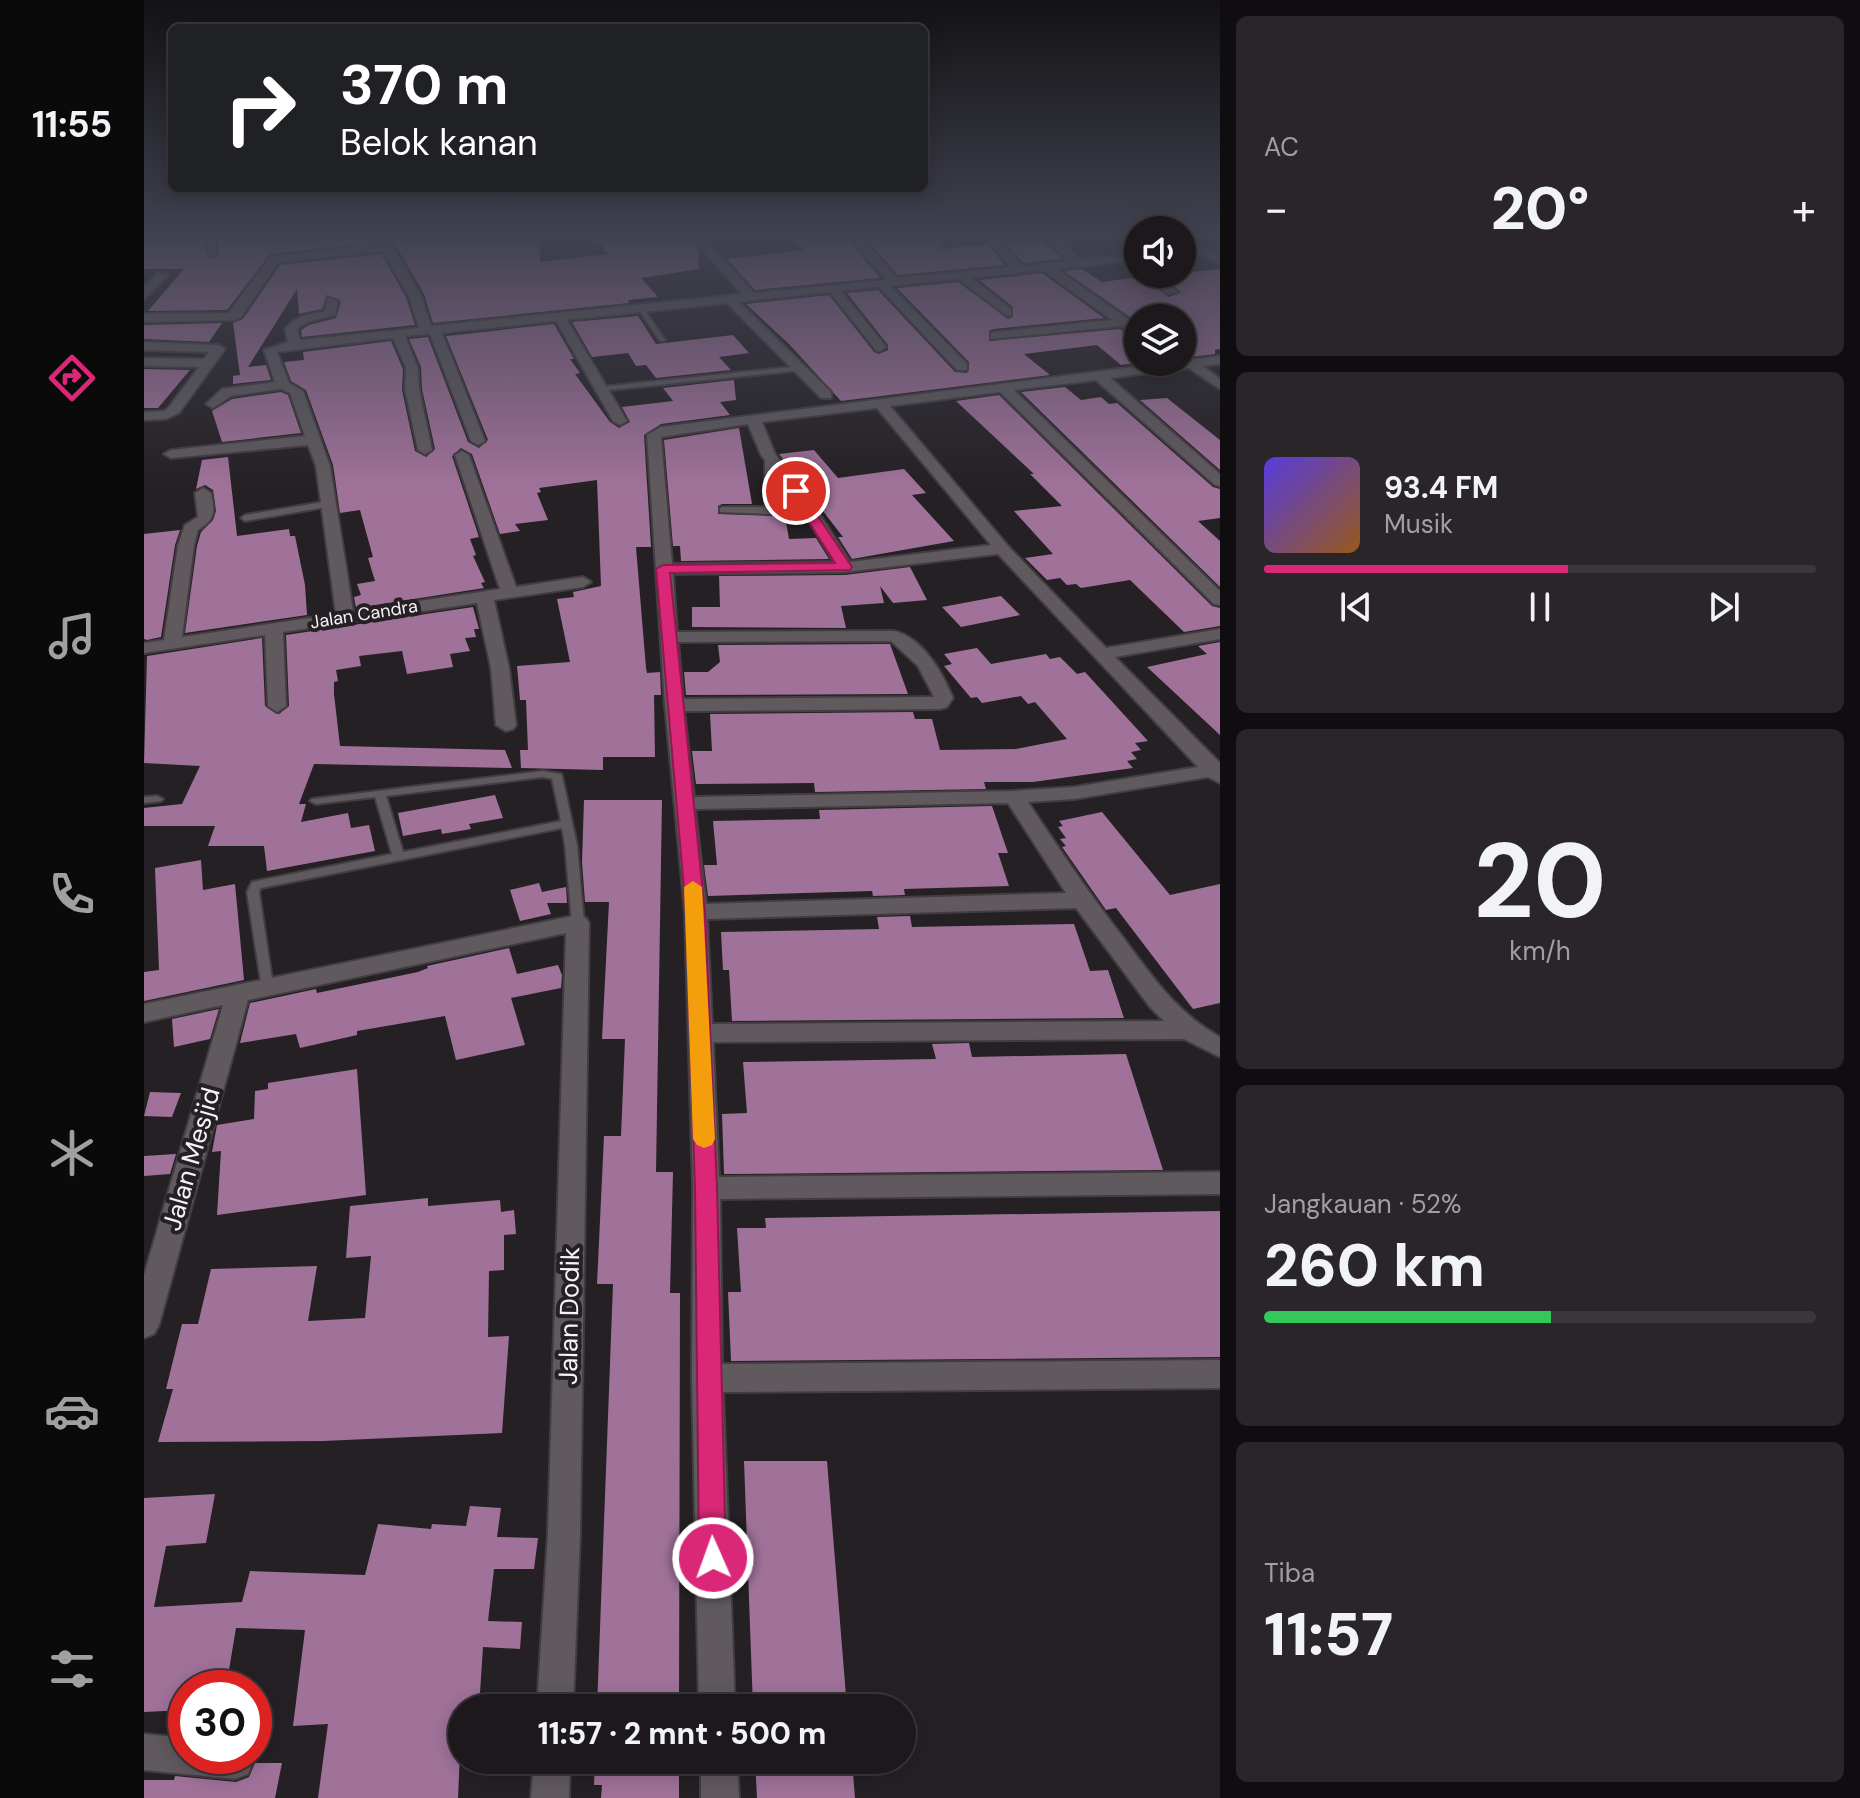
<!DOCTYPE html>
<html lang="id">
<meta charset="utf-8">
<style>
body{margin:0;font-family:"DM Sans",sans-serif;background:#292528;color:#f1f3f6;height:100vh;display:flex;flex-direction:column;font-size:30px;white-space:nowrap}
*{box-sizing:border-box;margin:0}
p{font-size:26px;color:#a0a0a3}
.icon{flex:none;width:44px;height:44px;fill:none;stroke:currentColor;stroke-width:2;stroke-linecap:round;stroke-linejoin:round}
.map{position:relative;flex:1;overflow:hidden}
.side{display:flex;flex-direction:column;gap:16px;padding:16px;background:#0f0d0f;width:640px}
.side>*{flex:none}
.banner{position:absolute;left:24px;top:24px;width:760px;height:168px;border-radius:12px;box-shadow:0 4px 20px #0003,0 0 0 2px #3a373a;background:#202124;color:#fff;overflow:hidden}
.fabs{position:absolute;left:980px;top:216px;display:grid;gap:16px}
.fabs a{display:grid;place-items:center;width:72px;height:72px;border-radius:50%;background:#1c181b;box-shadow:0 4px 20px #0003,0 0 0 2px #3a373a;font-size:40px}
.speed{position:absolute;left:24px;top:1670px;display:flex;gap:16px;font-size:40px;font-weight:700;text-align:center}
.speed>*{display:grid;place-content:center;width:104px;height:104px;border-radius:50%;background:#1c181b;box-shadow:0 4px 20px #0003,0 0 0 2px #3a373a;line-height:1}
.speed .limit{border:12px solid #d22;background:#fff;color:#111}
.pin{position:absolute;display:grid;place-items:center;width:68px;height:68px;color:#fff;margin:-34px;border:4px solid #fff;border-radius:50%;box-shadow:0 2px 8px #0007}
.me{position:absolute;width:88px;margin:-44px;rotate:358deg;stroke-linejoin:round;filter:drop-shadow(0 0 6px #0008)}
.turn{display:flex;align-items:center;gap:28px;height:168px;padding:0 40px;font-size:36px}
.turn .icon{width:104px;height:104px;stroke-width:2.5}
.turn b{display:block;font-size:56px;line-height:68px}
.big{font-size:60px;font-weight:800;line-height:1.1}
.side .widget{flex:1;display:flex;flex-direction:column;justify-content:center;gap:12px;min-width:0;padding:0 28px;border-radius:12px;background:#292528}
.side .dial{align-items:center;gap:0}
.dial b{font-size:104px;line-height:1}
.song{display:flex;align-items:center;gap:24px}
.cover{width:96px;height:96px;border-radius:12px;background:linear-gradient(135deg,hsl(250 70% 55%),hsl(30 70% 35%))}
.played{height:8px;border-radius:4px;background:linear-gradient(90deg,#db2777 55%,#3a373a 55%)}
.keys{display:flex;justify-content:space-around;direction:ltr}
.heat{display:flex;justify-content:space-between;align-items:center;font-size:44px;direction:ltr}
.charge{height:12px;border-radius:6px;background:linear-gradient(90deg,#34c759 52%,#3a373a 0)}
.trip{position:absolute;left:304px;top:1694px;width:468px;height:80px;border-radius:40px;background:#1c181b;box-shadow:0 4px 20px #0003,0 0 0 2px #3a373a;font-weight:800;line-height:80px;text-align:center}
main{display:flex;flex:1;min-height:0}
.dock{display:flex;flex-direction:column;width:144px;justify-content:space-around;align-items:center;background:#0b0a0b;color:#a0a0a3}
.dock .icon{width:56px;height:56px}
.dock .selected{color:#db2777}
.dock b{font-size:36px;color:#f1f3f6}
.map>svg:first-child{display:block}
.building{fill:#a0729a}
.lines{fill:none;stroke-linecap:round;stroke-linejoin:round}
.service-casing{stroke:#413d40;stroke-width:4}
.minor-casing{stroke:#413d40;stroke-width:4}
.service{fill:#605a5f;fill-rule:evenodd}
.minor{fill:#605a5f;fill-rule:evenodd}
.route{fill:#db2777;stroke:#8e194d;stroke-width:2}
.slow{fill:#f59e0b}
.labels{text-anchor:middle;dominant-baseline:central;stroke-width:8;stroke-linejoin:round;paint-order:stroke}
.far-street-label{font-size:18px;fill:#f6f2f5;stroke:#252024}
.near-street-label{font-size:26px;fill:#f6f2f5;stroke:#252024}
</style>
<main>
<nav class="dock">
<b>11:55</b>
<svg class="icon selected" aria-label="directions" viewBox="0 0 24 24"><path d="M12 3l9 9-9 9-9-9zM9 14v-3h6M13 9l2 2-2 2"/></svg>
<svg class="icon" aria-label="music" viewBox="0 0 24 24"><path d="M9 18V5l10-2v13"/><circle cx="6" cy="18" r="3"/><circle cx="16" cy="16" r="3"/></svg>
<svg class="icon" aria-label="phone" viewBox="0 0 24 24"><path d="M5 4h4l2 5-3 2q2 4 5 5l2-3 5 2v4C11 20 4 13 5 4z"/></svg>
<svg class="icon" aria-label="climate" viewBox="0 0 24 24"><path d="M12 3v18M4 7l16 10M4 17L20 7"/></svg>
<svg class="icon" aria-label="car" viewBox="0 0 24 24"><path d="M5 17H2v-5l4-1 3-4h7l3 4 3 1v5h-3M9 17h6M6 11h13"/><circle cx="7" cy="17" r="2"/><circle cx="17" cy="17" r="2"/></svg>
<svg class="icon" aria-label="filters" viewBox="0 0 24 24"><path d="M4 7h16M4 17h16"/><circle cx="9" cy="7" r="2"/><circle cx="15" cy="17" r="2"/></svg>
</nav>
<div class="map">
<svg width="1076" height="1798" viewBox="0 0 1076 1798">
<rect width="100%" height="100%" fill="#252024"/>
<path class="building" d="M23,237H57L65,258L75,257L73,238L83,237H229L231,242L126,254L83,310L4,311L40,269H0V244L23,241Z
M247,237H395L396,262L464,254L450,237H545L554,248L555,269L497,278L514,297L484,300L485,303L289,323L280,294Z
M645,237H702L736,278L611,290L583,259L660,250Z
M720,237H771L775,243L786,237H796L797,249L844,244L861,265L754,275Z
M893,240L910,251L918,259L879,263L862,243Z
M237,254L262,297L271,325L158,337L157,330L165,325L192,318L197,302L183,295L178,309L155,314L153,289L104,367L122,365L127,380L89,384V376L96,375L89,323L99,319L136,265Z
M938,269L958,282L996,277L1025,297L1037,292L1016,275L1076,269V349L1071,350V354L1038,358V318L1025,315L990,320L920,271Z
M898,273L960,318L850,329L845,331V341L976,329L994,342V362H1001L977,365L953,345L880,354L906,375L697,401L645,344L602,304L685,295L730,352L735,354L744,350V345L703,293L734,290L811,372L823,373L825,362L753,288L814,282L864,319L869,317V307L835,280Z
M494,316L512,344L589,335L605,353L575,357L587,370L512,378L502,365L492,366L484,353L448,357L428,322Z
M78,323L65,342L0,339V325Z
M410,324L430,359H426L436,373L431,374L466,422L475,428L486,422L478,407L529,401L519,388L590,380L592,400L576,402L586,415L517,424L500,435L507,547H492L502,668L503,673L516,672L517,695H510L511,757H459V770L377,768L376,750H384L382,700H376L373,666L426,662L413,599L430,597L429,592L457,586L453,480L395,488L397,492L393,493L404,520L371,524L376,531L356,534L328,454L317,448L308,456L335,537L326,539L332,555L329,556L341,582L337,583L340,588L212,608L210,597L217,595L213,584L231,581L224,558L229,557L222,532L216,510L196,513L189,465L162,390L147,381L140,362L160,360L159,352L247,341L259,369L258,390L271,451L282,457L291,449L278,389L277,367L265,339L284,337L324,442L335,448L344,440L302,336Z
M0,369L46,370L14,408H0Z
M921,387L937,400L957,397L965,404L973,403L1069,487L1076,489V518L1054,521L1076,541V587L877,392Z
M137,392L144,395L157,433L78,442L68,411L88,399Z
M855,395L1068,606L1076,608V626L1040,632L986,580L937,588L932,584L923,585L916,578L903,580L881,558L909,554L870,511L918,506L886,474H890L812,401Z
M1023,398L1076,440V470L996,400Z
M595,428L608,504H578L574,506V514L641,516L645,539L672,538L685,559L537,561L536,546H529L520,440Z
M670,450L694,478L760,469L782,493L768,495L810,541L708,559L694,537H699L635,454Z
M84,457L93,536L145,529L146,536H151L161,585L163,615L41,633L53,546L57,532L69,520L72,511L69,490L61,485L52,489L58,460Z
M36,530L31,545L17,637L3,640L0,639V534Z
M766,567L783,600L749,603L736,586L740,603L697,606L702,628L548,627V607H576L575,576L701,575Z
M857,596L876,615L817,627L798,607Z
M329,607L335,629H330L332,637L321,638L326,651L306,654L309,667L263,674L258,651L215,656L217,666L192,670L194,681L190,682V694L196,746L361,750L368,768L170,764L155,804H162L157,822L204,813L207,828L225,825L231,851L123,871L120,846H64L71,826H0V808L38,804L56,766L0,763L3,656L118,638L121,706L135,714L145,706L142,635Z
M1076,642V735L1003,667L1063,654L1054,646Z
M746,644L764,694L542,695L540,672H564L576,662L574,645Z
M833,648L847,664L902,654L906,659L916,657L933,674L941,672L1004,741L991,743L997,750L987,752L993,759L983,761L989,768L889,782H840L842,789L671,792L670,783L552,784L548,751H568L566,714L769,712L771,719H788L796,750L872,749L923,739L891,702L884,704L877,696L838,703L833,697L827,698L800,666L808,664L800,654Z
M351,795L359,818L325,824L327,829L298,834L297,829L259,836L254,813Z
M440,800H518L512,1172H529L526,1293H536L535,1708H453L469,1284H453L460,1136H477L481,1039H458L465,902H441L438,862Z
M848,806L864,853H854L865,886L760,889L761,895L729,896L728,891L564,896L560,865H573L569,821L676,819L675,810Z
M958,812L1026,895L1076,884V1003L1049,1009L972,908L962,910L918,847L922,846L916,839L922,838L914,827L919,826L915,821Z
M57,860L59,890L91,884L100,980L0,1001V972L15,970L11,868Z
M395,883L398,892L422,887L423,903H403L407,914L376,921L366,890Z
M766,916L768,927L930,924L946,971L964,970L980,1018L588,1021L585,970H579L577,932L735,929L733,917Z
M365,948L373,974L414,965L418,975L417,988L367,998L381,1045L312,1060L301,1016L213,1031V1035L156,1048L152,1034L96,1043L106,1003L172,989L173,993L274,972L284,968L283,966Z
M75,1009L66,1039L30,1047L28,1019Z
M825,1043L828,1057L982,1054L1019,1170L580,1174L578,1114L603,1113L599,1062L792,1059L788,1044Z
M213,1069L222,1195L73,1215L77,1151L68,1152L73,1125L110,1119L111,1091L124,1089V1083Z
M6,1092L37,1093L28,1117L0,1116Z
M32,1154L26,1174L0,1176V1156Z
M284,1198V1206L356,1200L357,1212L370,1210L372,1234L360,1235V1270L345,1271L344,1337L365,1336L358,1433L179,1441L14,1442L29,1389H22L38,1324H54L67,1269L173,1266L164,1321L221,1318L227,1256L202,1258L206,1206Z
M1076,1211V1357L587,1361L584,1292H597L593,1228H622L621,1218Z
M600,1461H683L703,1708H609Z
M71,1494L62,1543L22,1546L10,1607L98,1602L106,1571L221,1575L234,1524L287,1529L288,1524L322,1526L326,1506L357,1508L353,1537L394,1538L390,1569H350L344,1621L378,1622L376,1649L339,1647L335,1708H318L314,1798H174L184,1724L149,1726L161,1630L92,1628L82,1688H42V1710L0,1712V1498Z
M451,1760H535V1798H457L458,1785H450Z
M611,1760H708L711,1798H613Z
M111,1763H138L131,1798H0V1780H30L31,1776L92,1782L105,1777Z"/>
<g class="lines">
<defs>
<path id="service" d="M774,237H783L776,240Z
M496,309H500L521,340L520,341H516L495,310Z
M657,366H660V370L456,391L452,389L456,387Z
M621,453L628,455L629,507H666L669,508V512L625,514L576,512V508L579,507H621Z
M185,501L188,502V506L101,521L97,518L101,515Z
M399,771L417,774L418,776L433,845L440,923L438,926L434,927L428,923L421,845L418,828L117,888L115,892L129,986L128,989H118L103,892L108,882L248,854L231,797L172,804L166,801L168,799ZM399,777L408,779L417,821L259,852L242,796Z
M13,796L19,799L17,801L0,803V797Z"/>
<path id="minor" d="M60,237H70L73,255H65Z
M232,237H243L277,296L287,326L598,294L548,237H559L610,293L742,280L705,237H716L753,278L867,267L842,237H853L878,266L924,261L901,237H913L936,260L994,254V260L912,269L994,326V336L977,326L847,339V333L851,332L968,320L899,270L827,278L867,309V315L863,316L815,279L746,286L823,364V370H813L735,287L697,291L742,347L736,351L732,350L686,292L595,302L687,392V398H677L583,303L423,320L483,421L476,425L469,421L412,321L298,333L341,441L334,445L327,441L286,334L261,336L274,368L275,389L288,450L281,454L274,450L261,389L262,368L249,338L133,352L145,383L159,391L186,466L209,611L356,589L311,455L318,451L325,455L372,587L439,577L447,582L439,587L350,600L365,668L372,725L369,729L362,731L352,725L347,668L333,603L139,632L142,706L133,712L124,706L121,635L0,653V643L20,640L34,545L41,525L54,517L51,493L59,488L67,493C71,512 72,519 54,530L50,545L38,637L192,614L172,466L164,445L27,458L20,454L27,450L161,436L146,393L137,389L87,396L69,408L62,404L78,389L131,382L120,350L144,342L141,329C151,316 164,314 180,312L184,298L194,301L191,315L164,322L153,329L156,340L275,328L265,296L239,251L134,262L97,317L91,320L0,322V314L85,313L126,257L236,244Z
M1038,237L1076,256V264L1038,244Z
M14,273L24,275L0,299V288Z
M997,274H1010L1034,292L1024,294Z
M0,342L75,345L81,349L35,413L22,419L0,420V412L20,411L25,407L55,367L0,366V358L60,359L65,352L0,350Z
M1076,356V364L1059,366L1076,379V389L1045,368L966,378L1076,474V486L1071,485L952,380L870,390L1076,591V605L1070,604L856,392L746,406L864,546L962,648L1076,629V639L971,657L1076,763V783L1064,777L930,799L884,802C915,849 946,895 981,940C1009,978 1034,1014 1076,1037V1057L1040,1039L569,1042L575,1177L1076,1172V1194L576,1199L578,1364L1076,1360V1388L579,1392L591,1708H555L548,1378L549,1188L541,912L521,705L503,435L517,427ZM733,408L847,545L706,562L671,507L631,454L618,422ZM604,424L617,455L659,511L690,562L528,564L517,437ZM854,554L1054,767L930,787L870,791L550,797L540,711L796,709L803,707L809,698C798,672 779,638 750,631L533,632L529,574L701,572ZM747,641L774,666L790,697L539,699L534,642ZM864,803L922,893L562,904L551,809ZM932,908L1006,1007L1020,1021L568,1024L563,919Z
M434,915L442,918L445,923L436,1534L429,1708H393L404,1534L422,933L104,1000L15,1325L10,1334L0,1338V1275L79,1005L0,1022V1004Z
M0,1734L42,1738V1756H107L109,1761L104,1774L91,1779L0,1770Z
M390,1760H426L425,1798H387Z
M557,1760H593L595,1798H557Z"/>
</defs>
<use href="#service" class="service-casing"/>
<use href="#minor" class="minor-casing"/>
<use href="#service" class="service"/>
<use href="#minor" class="minor"/>
</g>
<linearGradient id="sky" x2="0" y2="1"><stop stop-color="#141214"/><stop offset="0.48" stop-color="#404250"/><stop offset="1" stop-color="#404250" stop-opacity="0"/></linearGradient>
<rect width="1076" height="489" fill="url(#sky)"/>
<path class="route" d="M647,489H656L708,567L706,570L526,573L561,912L573,1188L582,1558L578,1568L569,1572L559,1568L555,1558L551,1188L542,912L512,569L519,565L691,563L645,491Z"/>
<path class="slow" d="M549,881L558,887L571,1139L568,1145L560,1148L553,1145L549,1139L540,887Z"/>
<g class="labels">
<g class="far-street-label">
<text transform="translate(220 614) rotate(-9)">Jalan Candra</text>
</g>
<g class="near-street-label">
<text transform="translate(47 1159) rotate(-74)">Jalan Mesjid</text>
<text transform="translate(425 1316) rotate(-89)">Jalan Dodik</text>
</g>
</g>
</svg>
<div class="fabs">
<a><svg class="icon" aria-label="sound" viewBox="0 0 24 24"><path d="M4 9h4l5-4v14l-5-4H4zM17 9q2 3 0 6"/></svg></a>
<a><svg class="icon" aria-label="layers" viewBox="0 0 24 24"><path d="M12 4l9 5-9 5-9-5zM3 14l9 5 9-5"/></svg></a>
</div>
<div class="speed"><div class="limit">30</div></div>
<div class="pin" style="left:652px;top:491px;background:#d93025"><svg class="icon" aria-label="arrive" viewBox="0 0 24 24"><path d="M6 21V4h12l-3 4 3 4H6"/></svg></div>
<svg class="me" style="left:569px;top:1558px" viewBox="-20 -20 40 40"><circle r="17" fill="#db2777" stroke="#fff" stroke-width="3"/><path d="M0-11L8 9 0 5-8 9z" fill="#fff"/></svg>
<div class="trip">11:57 · 2 mnt · 500 m</div>
<div class="banner">
<div class="turn"><svg class="icon" aria-label="right" viewBox="0 0 24 24"><path d="M7 20v-9h11M14 6l5 5-5 5"/></svg><div><b>370 m</b>Belok kanan</div></div>
</div>
</div>
<section class="side">
<div class="widget"><p>AC</p>
<div class="heat"><a>−</a><b class="big">20°</b><a>+</a></div>
</div>
<div class="widget">
<div class="song"><i class="cover"></i><div><b>93.4 FM</b><p>Musik</p></div></div>
<div class="played"></div>
<div class="keys"><svg class="icon" aria-label="previous" viewBox="0 0 24 24"><path d="M18 5L8 12l10 7zM5 5v14"/></svg><svg class="icon" aria-label="pause" viewBox="0 0 24 24"><path d="M8 5v14M16 5v14"/></svg><svg class="icon" aria-label="next" viewBox="0 0 24 24"><path d="M6 5l10 7-10 7zM19 5v14"/></svg></div>
</div>
<div class="widget dial"><b>20</b><p>km/h</p></div>
<div class="widget"><p>Jangkauan · 52%</p><b class="big">260 km</b><div class="charge"></div></div>
<div class="widget"><p>Tiba</p><b class="big">11:57</b></div>
</section>
</main>
